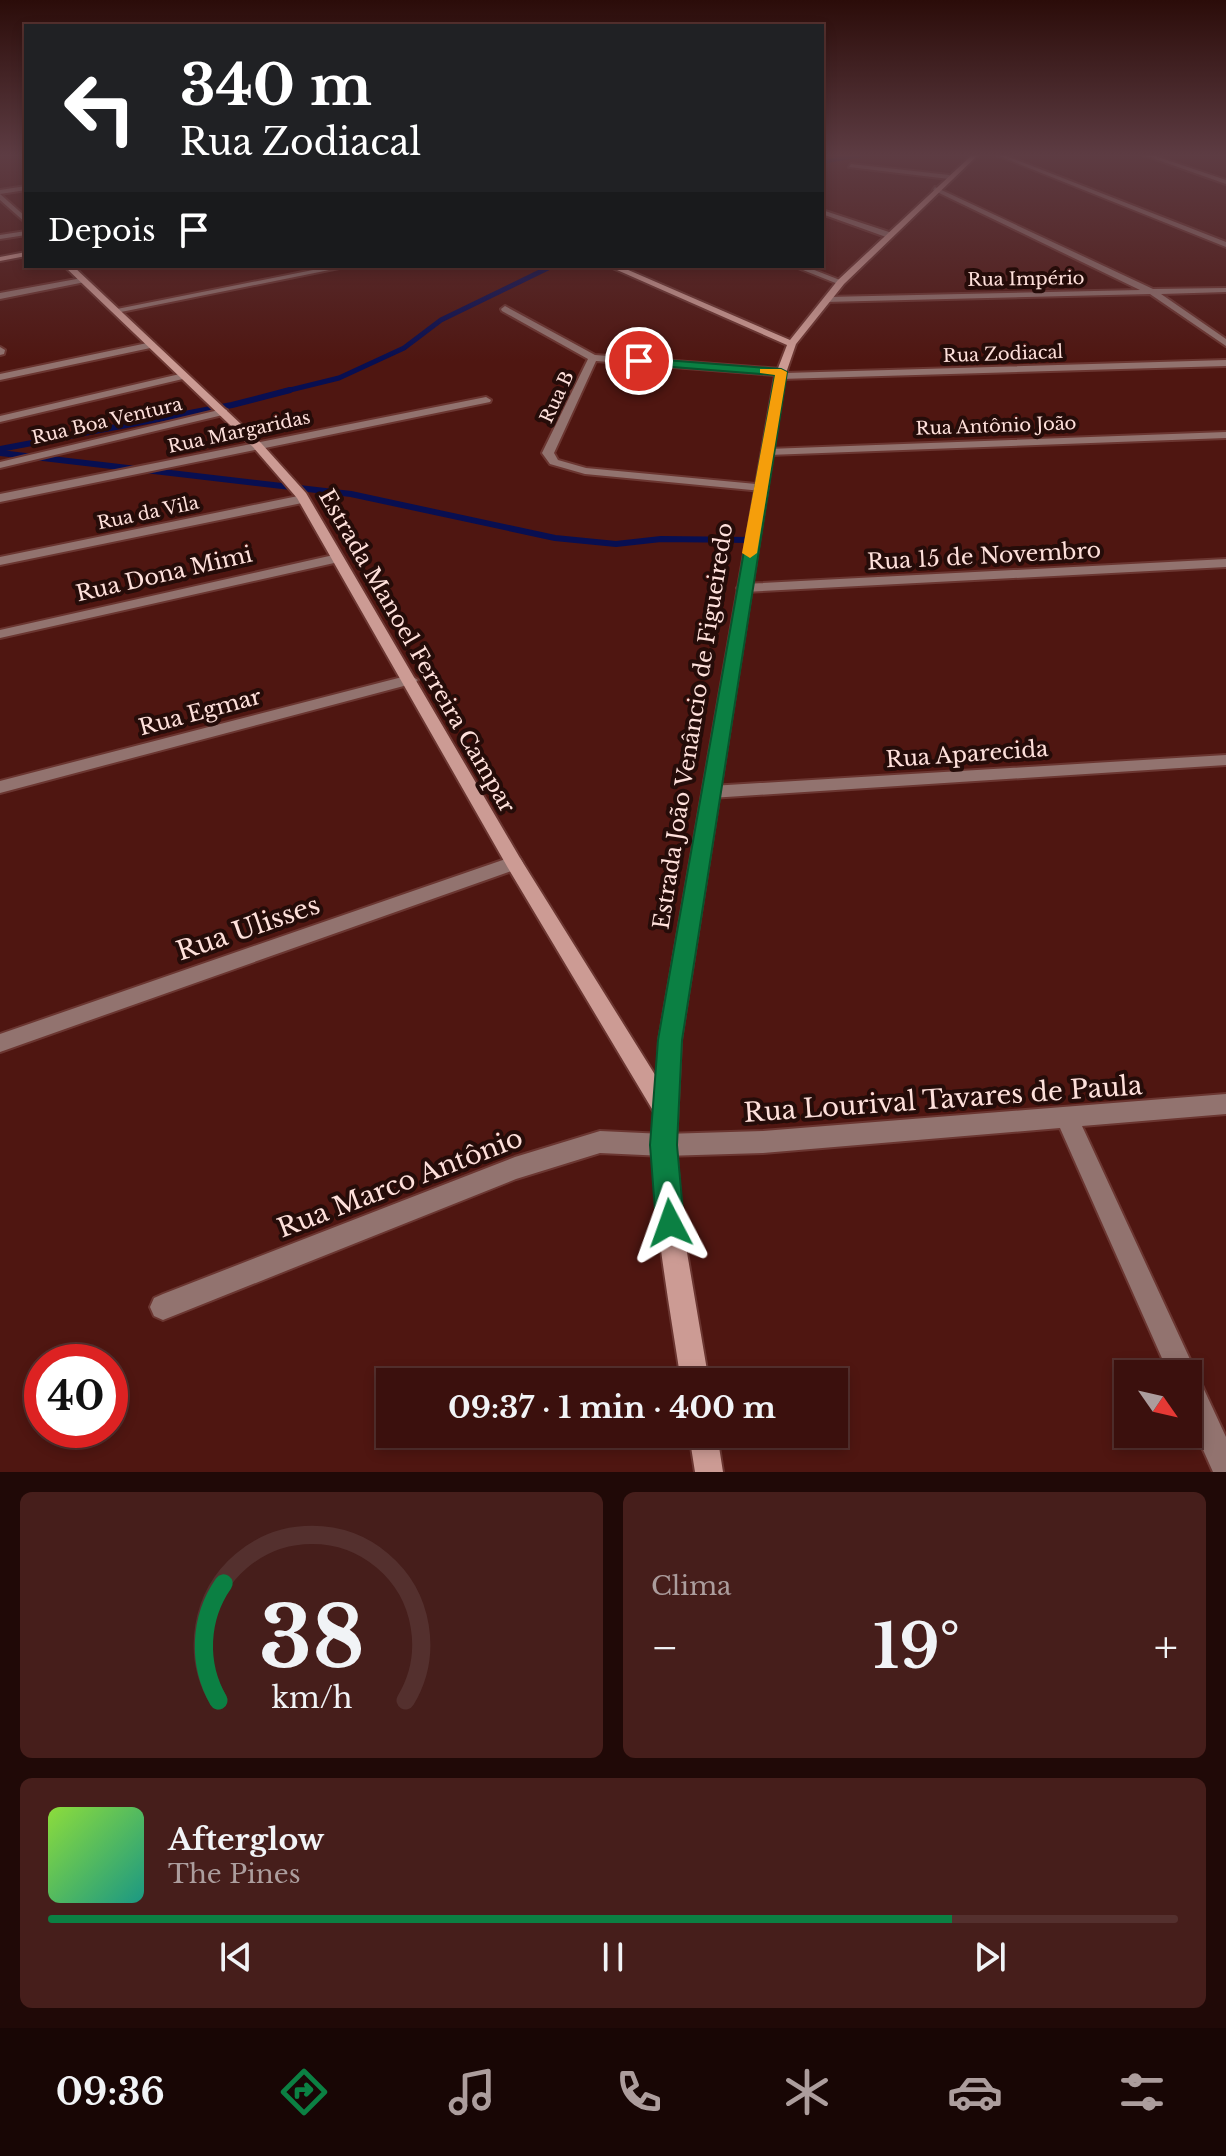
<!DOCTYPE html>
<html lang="pt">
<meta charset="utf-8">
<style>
body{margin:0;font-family:"Libre Baskerville",serif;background:#461e1b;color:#f1f3f6;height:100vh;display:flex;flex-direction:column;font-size:30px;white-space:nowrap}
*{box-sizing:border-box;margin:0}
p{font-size:26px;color:#ac9d9d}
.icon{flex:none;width:44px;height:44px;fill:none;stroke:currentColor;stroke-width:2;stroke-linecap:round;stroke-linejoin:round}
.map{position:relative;height:1472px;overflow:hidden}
.side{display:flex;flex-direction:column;gap:20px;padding:20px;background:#200907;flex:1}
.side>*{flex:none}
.top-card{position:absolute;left:24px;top:24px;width:800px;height:244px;border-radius:0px;box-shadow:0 4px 12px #0003,0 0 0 2px #54302e;background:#202124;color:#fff;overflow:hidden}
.needle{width:52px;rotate:124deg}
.fabs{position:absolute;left:1114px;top:1360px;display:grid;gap:16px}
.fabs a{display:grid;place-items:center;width:88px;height:88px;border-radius:0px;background:#3b100d;box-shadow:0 4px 12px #0003,0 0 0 2px #54302e;font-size:40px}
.speed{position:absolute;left:24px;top:1344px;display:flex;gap:16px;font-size:40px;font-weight:700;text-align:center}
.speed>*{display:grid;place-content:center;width:104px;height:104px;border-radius:50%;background:#3b100d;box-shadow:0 4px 12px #0003,0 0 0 2px #54302e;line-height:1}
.speed .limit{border:12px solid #d22;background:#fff;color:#111}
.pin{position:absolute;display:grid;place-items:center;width:68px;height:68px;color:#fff;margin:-34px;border:4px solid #fff;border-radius:50%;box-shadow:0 2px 8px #0007}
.me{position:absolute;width:88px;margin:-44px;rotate:356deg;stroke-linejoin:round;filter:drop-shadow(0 0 6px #0008)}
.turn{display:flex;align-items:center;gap:28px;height:168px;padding:0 24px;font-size:36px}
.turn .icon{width:104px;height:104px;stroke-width:2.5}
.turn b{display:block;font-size:56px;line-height:68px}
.then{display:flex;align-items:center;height:76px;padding:0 24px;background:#0003;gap:16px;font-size:30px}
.big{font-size:60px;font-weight:800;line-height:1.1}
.side .card{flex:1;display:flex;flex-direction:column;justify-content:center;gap:12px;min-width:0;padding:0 28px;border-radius:12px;background:#461e1b}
.side .dial{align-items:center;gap:0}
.dial svg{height:208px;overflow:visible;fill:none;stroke:#54302e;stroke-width:7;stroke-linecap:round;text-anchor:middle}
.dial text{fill:#f1f3f6;stroke:none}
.song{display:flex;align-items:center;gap:24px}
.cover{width:96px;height:96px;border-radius:12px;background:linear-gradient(135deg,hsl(90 70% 55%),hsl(170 70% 35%))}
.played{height:8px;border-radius:4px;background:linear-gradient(90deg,#0b8043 80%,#54302e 80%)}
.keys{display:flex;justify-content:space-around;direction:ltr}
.heat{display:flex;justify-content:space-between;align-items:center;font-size:44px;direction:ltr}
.side .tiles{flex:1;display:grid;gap:20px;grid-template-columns:1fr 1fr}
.card:last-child{grid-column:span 2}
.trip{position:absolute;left:376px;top:1368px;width:472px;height:80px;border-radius:0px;background:#3b100d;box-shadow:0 4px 12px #0003,0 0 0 2px #54302e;font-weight:800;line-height:80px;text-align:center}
.dock{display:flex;height:128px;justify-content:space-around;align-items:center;background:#180605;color:#ac9d9d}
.dock .icon{width:56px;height:56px}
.dock .active{color:#0b8043}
.dock b{font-size:36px;color:#f1f3f6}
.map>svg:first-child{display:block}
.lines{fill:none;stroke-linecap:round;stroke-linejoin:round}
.stream-far2{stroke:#080f51;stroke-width:4}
.stream-far1{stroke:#080f51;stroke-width:5}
.stream{stroke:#080f51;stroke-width:6}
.street-casing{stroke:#6b3631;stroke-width:4}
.secondary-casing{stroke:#6b3631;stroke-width:4}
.street{fill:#92736f;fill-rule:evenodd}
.secondary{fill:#cc9b94;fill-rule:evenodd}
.route{fill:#0b8043;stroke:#07532c;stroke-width:2}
.slow{fill:#f59e0b}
.labels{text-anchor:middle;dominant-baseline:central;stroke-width:8;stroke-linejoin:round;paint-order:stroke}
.far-street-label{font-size:18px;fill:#fee0db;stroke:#250c09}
.street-label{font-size:22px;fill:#fee0db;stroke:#250c09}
.near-street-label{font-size:26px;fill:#fee0db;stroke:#250c09}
</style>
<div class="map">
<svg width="1226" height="1472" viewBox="0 0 1226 1472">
<rect width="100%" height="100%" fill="#4f1611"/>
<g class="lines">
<path class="stream-far2" d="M822,162L861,155"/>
<path class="stream-far1" d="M282,392L339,378L404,348L441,320L552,266"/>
<path class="stream" d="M0,449L232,405L290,390
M0,453L351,494L555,538L616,544L661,539L752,540"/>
<defs>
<path id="street" d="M997,155H1004L1226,242V247Z
M1144,155H1152L1226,180V184Z
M851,164L949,175L952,177L949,179L849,167Z
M26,186V190L0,194V190Z
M935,187L1153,289L1226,288V292L1161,294L1226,339V346L1150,294L824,302L823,300L827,297L1140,290L933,190Z
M0,194L26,217V223L0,200Z
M822,210L892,233L893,235L886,237L822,214Z
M26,231V235L0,239V235Z
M333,266H349L116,313L112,310Z
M793,266H804L845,282L838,284Z
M82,278L85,282L0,299V293Z
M505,306L595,355L781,369L785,373L1226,360V366L780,379L777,378L776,375L596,361L554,453L558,460L586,468L766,485L768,487L762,491L585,474L550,464L542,453L588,359L502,311L501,309Z
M152,342L155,343V347L0,380V374Z
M0,347L5,350L4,354L0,355Z
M184,373L187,374V378L0,422V416Z
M486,397L491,400L490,402L0,502V494Z
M223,409L227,410V414L0,468V462Z
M1226,432V438L768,455L762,452L768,449Z
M303,495L307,496V502L0,565V557Z
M338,554L344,558L343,561L0,638V630Z
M1226,559V567L744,592L737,588L744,584Z
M410,675L418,680L415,683L0,793V781Z
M1226,755V765L711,798L703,792L711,786Z
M514,856L520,858L523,863L520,868L0,1052V1034Z
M1226,1094V1114L1082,1126L1226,1437V1472H1213L1188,1416V1374H1169L1060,1128L763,1153L664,1156L600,1153L516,1179L163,1320L154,1316L150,1307L154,1298L163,1294L515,1157L600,1131L664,1134L763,1131Z"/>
<path id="secondary" d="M972,155H978L844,284L796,344L785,376L681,1040L676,1145L682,1223L709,1382H681C668,1294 649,1203 655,1114L508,868L297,498L253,447L64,266H73L261,443L306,493L520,858L657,1078L659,1040L775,376L787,345L608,266H619L790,340L838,280Z
M26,252V256L0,261V257Z
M689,1434H717L723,1472H695Z"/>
</defs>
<use href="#street" class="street-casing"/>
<use href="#secondary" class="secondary-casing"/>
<use href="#street" class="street"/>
<use href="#secondary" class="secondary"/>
</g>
<linearGradient id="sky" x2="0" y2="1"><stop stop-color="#2b0c09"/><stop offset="0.43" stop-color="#5d3c43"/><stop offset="1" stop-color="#5d3c43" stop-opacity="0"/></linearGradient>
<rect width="1226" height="361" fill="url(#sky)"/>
<path class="route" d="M639,358L781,369L787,372L682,1040L677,1145L684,1223L680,1232L670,1236L660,1232L656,1223L650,1145L658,1040L775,375L635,364V359Z"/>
<path class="slow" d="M760,369H781L787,372L757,553L750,558L742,553L775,375L760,373Z"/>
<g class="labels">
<g class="far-street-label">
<text transform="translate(1026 279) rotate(-1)">Rua Império</text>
<text transform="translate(1003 354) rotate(-2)">Rua Zodiacal</text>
<text transform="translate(557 397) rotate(-65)">Rua B</text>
<text transform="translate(107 421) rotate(-13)">Rua Boa Ventura</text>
<text transform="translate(996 426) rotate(-2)">Rua Antônio João</text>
<text transform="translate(239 432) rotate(-12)">Rua Margaridas</text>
<text transform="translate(148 513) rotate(-12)">Rua da Vila</text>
</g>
<g class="street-label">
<text transform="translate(984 556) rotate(-3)">Rua 15 de Novembro</text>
<text transform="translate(164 574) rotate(-13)">Rua Dona Mimi</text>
<text transform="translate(417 651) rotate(60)">Estrada Manoel Ferreira Campar</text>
<text transform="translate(200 712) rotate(-15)">Rua Egmar</text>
<text transform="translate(693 726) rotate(-81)">Estrada João Venâncio de Figueiredo</text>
<text transform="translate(967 754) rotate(-4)">Rua Aparecida</text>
</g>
<g class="near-street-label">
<text transform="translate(248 928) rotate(-19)">Rua Ulisses</text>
<text transform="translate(943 1099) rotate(-4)">Rua Lourival Tavares de Paula</text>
<text transform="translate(400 1183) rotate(-21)">Rua Marco Antônio</text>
</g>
</g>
</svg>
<div class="fabs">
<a><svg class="needle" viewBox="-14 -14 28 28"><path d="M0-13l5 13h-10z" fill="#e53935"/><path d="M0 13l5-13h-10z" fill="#ac9d9d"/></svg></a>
</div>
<div class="speed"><div class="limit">40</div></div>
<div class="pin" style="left:639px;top:361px;background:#d93025"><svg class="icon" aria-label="arrive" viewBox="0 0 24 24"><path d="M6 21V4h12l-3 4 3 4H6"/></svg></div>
<svg class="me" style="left:670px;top:1223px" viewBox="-20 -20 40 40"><path d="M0-17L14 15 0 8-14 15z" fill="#0b8043" stroke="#fff" stroke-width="4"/></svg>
<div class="trip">09:37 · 1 min · 400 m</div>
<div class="top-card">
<div class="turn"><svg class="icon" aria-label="left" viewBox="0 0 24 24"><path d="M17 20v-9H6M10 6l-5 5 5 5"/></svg><div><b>340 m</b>Rua Zodiacal</div></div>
<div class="then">Depois<svg class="icon" aria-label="arrive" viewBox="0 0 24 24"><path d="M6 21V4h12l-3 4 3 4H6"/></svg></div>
</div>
</div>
<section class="side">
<div class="tiles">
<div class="card dial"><svg viewBox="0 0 100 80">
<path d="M14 69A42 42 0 1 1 86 69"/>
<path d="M14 69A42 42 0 0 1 16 24" stroke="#0b8043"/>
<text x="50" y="56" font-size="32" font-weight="700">38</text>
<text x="50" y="72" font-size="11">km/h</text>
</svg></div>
<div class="card"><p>Clima</p>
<div class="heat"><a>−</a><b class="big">19°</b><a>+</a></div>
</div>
<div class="card">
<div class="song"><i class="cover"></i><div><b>Afterglow</b><p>The Pines</p></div></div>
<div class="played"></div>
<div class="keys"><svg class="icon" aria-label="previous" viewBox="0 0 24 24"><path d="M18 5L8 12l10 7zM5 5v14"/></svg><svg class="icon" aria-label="pause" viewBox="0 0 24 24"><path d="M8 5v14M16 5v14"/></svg><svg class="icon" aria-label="next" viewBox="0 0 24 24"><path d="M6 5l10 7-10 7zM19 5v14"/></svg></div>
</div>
</div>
</section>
<nav class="dock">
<b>09:36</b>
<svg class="icon active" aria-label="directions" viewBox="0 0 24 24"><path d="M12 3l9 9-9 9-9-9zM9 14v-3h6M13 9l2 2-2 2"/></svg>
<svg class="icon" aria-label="music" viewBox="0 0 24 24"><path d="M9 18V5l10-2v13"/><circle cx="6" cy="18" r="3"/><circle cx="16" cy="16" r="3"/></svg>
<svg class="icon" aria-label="phone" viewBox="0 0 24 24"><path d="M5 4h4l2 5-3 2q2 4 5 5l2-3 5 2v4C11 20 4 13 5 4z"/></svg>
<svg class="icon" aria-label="climate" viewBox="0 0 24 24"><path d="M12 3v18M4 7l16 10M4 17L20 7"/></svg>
<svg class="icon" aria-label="car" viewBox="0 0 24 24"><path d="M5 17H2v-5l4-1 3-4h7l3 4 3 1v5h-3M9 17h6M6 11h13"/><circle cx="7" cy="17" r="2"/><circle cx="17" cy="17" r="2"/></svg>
<svg class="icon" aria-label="filters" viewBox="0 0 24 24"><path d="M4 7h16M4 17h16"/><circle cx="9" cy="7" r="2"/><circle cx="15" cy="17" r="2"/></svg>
</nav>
